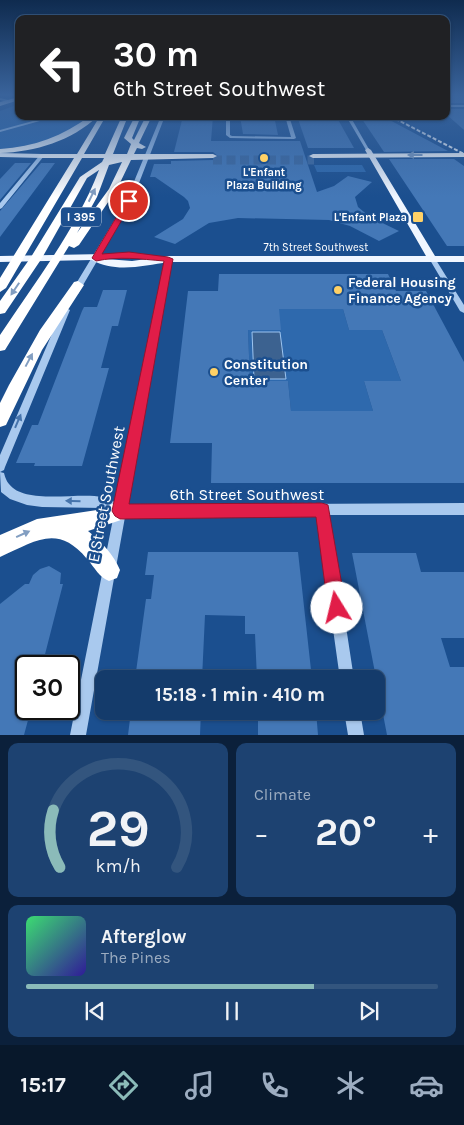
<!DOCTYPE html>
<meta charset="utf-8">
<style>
body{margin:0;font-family:Karla,sans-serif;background:#1d4271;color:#f1f3f6;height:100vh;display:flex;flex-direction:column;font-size:19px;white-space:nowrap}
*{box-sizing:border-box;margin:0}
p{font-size:16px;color:#9dadc1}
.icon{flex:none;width:28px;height:28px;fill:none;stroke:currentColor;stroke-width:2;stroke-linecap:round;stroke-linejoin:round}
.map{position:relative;height:735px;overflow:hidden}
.details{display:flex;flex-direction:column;gap:8px;padding:8px;background:#0b203b;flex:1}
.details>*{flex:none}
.banner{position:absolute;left:15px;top:15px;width:435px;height:105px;border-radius:10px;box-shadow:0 1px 4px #0004,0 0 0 1px #33557e;background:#202124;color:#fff;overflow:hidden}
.speed{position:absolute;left:15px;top:655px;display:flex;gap:10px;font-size:25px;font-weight:700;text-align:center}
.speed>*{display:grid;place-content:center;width:65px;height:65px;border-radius:50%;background:#143b6b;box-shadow:0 1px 4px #0004,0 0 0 1px #33557e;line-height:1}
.speed .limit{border:2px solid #111;border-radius:8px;background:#fff;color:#111}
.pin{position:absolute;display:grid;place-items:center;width:42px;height:42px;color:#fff;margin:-21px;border:2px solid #fff;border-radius:50%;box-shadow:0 1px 5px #0007}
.me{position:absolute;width:55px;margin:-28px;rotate:351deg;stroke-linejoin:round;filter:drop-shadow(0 0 4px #0008)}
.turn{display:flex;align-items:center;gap:18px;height:105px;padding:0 15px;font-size:22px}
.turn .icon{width:65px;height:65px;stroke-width:2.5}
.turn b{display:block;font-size:35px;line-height:42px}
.big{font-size:38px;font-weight:700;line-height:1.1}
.details .widget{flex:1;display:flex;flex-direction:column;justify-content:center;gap:8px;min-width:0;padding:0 18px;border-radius:10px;background:#1d4271}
.details .dial{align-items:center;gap:0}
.dial svg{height:130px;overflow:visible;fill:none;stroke:#33557e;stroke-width:7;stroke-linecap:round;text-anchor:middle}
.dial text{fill:#f1f3f6;stroke:none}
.song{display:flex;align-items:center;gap:15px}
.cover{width:60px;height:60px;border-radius:8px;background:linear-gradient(135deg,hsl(140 70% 55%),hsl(250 70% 35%))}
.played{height:5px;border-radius:2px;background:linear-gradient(90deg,#8bbbb9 70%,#33557e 70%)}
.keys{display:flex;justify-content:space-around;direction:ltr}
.heat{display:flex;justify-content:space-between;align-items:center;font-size:28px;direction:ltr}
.details .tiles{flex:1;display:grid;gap:8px;grid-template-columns:1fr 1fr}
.widget:last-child{grid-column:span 2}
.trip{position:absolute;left:95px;top:670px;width:290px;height:50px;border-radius:10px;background:#143b6b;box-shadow:0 1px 4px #0004,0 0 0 1px #33557e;font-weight:700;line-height:50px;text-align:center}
.dock{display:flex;height:80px;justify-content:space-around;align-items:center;background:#08182b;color:#9dadc1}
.dock .icon{width:35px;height:35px}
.dock .current{color:#8bbbb9}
.dock b{font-size:22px;color:#f1f3f6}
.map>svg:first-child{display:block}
.green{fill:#2e69ad}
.water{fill:#3c6290;stroke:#9cc4f0}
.building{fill:#4478b7;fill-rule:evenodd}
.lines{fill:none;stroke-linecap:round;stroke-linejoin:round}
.highway-tunnel{stroke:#3d69a0;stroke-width:9;stroke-dasharray:9 4.5;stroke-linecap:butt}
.minor{fill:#a9c9ee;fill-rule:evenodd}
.major{fill:#f0f6ff;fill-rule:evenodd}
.highway{fill:#fff;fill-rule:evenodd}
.rail{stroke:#fff;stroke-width:2;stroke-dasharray:4 2;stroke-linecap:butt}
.oneway{fill:#829ec1}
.oneway2{fill:#4674ac}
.route{fill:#e11d48;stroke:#92132f}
.poi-dot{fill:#ffd166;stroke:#1b4f8f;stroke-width:2}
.labels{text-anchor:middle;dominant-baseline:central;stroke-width:5;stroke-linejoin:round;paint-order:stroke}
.far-poi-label{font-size:11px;font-weight:bold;fill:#fff;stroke:#1b4f8f}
.far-street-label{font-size:11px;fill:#fff;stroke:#1b4f8f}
.shield{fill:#1b4f8f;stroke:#bbcadd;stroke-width:1}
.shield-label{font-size:12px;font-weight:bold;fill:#fff}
.poi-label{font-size:14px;font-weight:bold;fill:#fff;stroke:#1b4f8f;text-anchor:start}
.near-street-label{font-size:16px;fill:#fff;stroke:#1b4f8f}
</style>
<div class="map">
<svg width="464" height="735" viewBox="0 0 464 735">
<rect width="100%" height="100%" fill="#1b4f8f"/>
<path class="green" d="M19,104V116H91C58,139 40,145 0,149V111Z
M314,165H362L366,172H317Z
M279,309H343L349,330H382L401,381H364L373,411H291L288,381H250L248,330Z"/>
<path class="water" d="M252,332H280L286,379H254Z"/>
<path class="building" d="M446,94H464V103H446Z
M446,109H464V130L446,114Z
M183,116H213L211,141H300L317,192L334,186L348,176L372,182L355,197L358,207L370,217L399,231L379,241L350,226L329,220L238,218L209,223L175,244L154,237L183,219L190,208L188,201L184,197L155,177H150L154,164H171V161L213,160L219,157L213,152H174Z
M240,116H274L278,135L243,134Z
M297,116H336L354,148H308Z
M360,116H382L448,151L384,152Z
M389,159H454L464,166V246H447Z
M15,163H31L0,200V179Z
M41,163H55L0,237V211Z
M219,274H388L396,291H426L464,362V483H211L212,443H170L188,291H218ZM279,309H343L349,330H382L401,381H364L373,411H291L288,381H250L248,330H281Z
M103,290H127L118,326H112L101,368H109L82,466H34L35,463H16L32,425H38L82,311L84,307H97Z
M148,552H298L312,679H257L255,634H245V616L205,615L202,679H135L146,599H151L154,575H145Z
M352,553H416L421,572H464V638H441L450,667H464V735H387Z
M49,566L61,573L60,584H63L42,666H26V709H31L24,735H0V604L25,584H29L33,575L40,569Z
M131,711H201L200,735H128Z
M258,711H316L318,735H258Z"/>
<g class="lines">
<path class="highway-tunnel" d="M213,160H314"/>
<path class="minor" d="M0,98L13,101L11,102L0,100Z
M446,105H464V107H446Z
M51,116H58L0,132V130Z
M161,116H165L132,201L79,292L78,294H72L71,292L126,201Z
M226,116H230V135L232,136L291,137L285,116H289L296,138L294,139L230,138L226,135Z
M346,116H350L370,151L366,150Z
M40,155L44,156L2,208L0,209V203Z
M168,257L171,259L127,505L464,503V515H329L354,679H340L317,515L125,517L86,735H70L114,514L102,508L42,507L27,505L10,499L1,492L0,472L4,473C5,477 7,482 9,484C25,505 78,492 102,497C107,498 112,500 116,503L165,259Z
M433,258L436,260L464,305V313L460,311L430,260Z
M63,308H66L70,310L5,467L4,470L0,472V455Z
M344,711H360L364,735H348Z"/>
<path class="major" d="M19,97V100L0,106V102Z
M368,148L371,150L435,256H464V262H168C144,266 114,273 92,260L0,262V256L104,254L109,257L106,259L132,261L168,256H426L365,150Z
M0,153L42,154L45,156L42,158L0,157Z"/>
<path class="highway" d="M90,116H98C72,141 35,152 0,153V149C34,147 63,136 90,116Z
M100,116H106L84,154H105L122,116H128L113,154H127L131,144L124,138L135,116H141L132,138L134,140L146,116H152L139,143L146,147L142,149L137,148L134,154H213L217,156L213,158L131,160L117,189L79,245L74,248L69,246L5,350L0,351V335C35,282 76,230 99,170L87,178L42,258L5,313L0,314V301L31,257L80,177L102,162L104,158H82L6,288L0,292V278L74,158H42L38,156L42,154H77ZM122,162L109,189L77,233L97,197L109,165Z
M464,153V157L313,158L309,156L313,154Z
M78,281L84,285L42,350L6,425L0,427V403L9,385L40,330L74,282Z
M120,501L127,504L130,511L127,518L88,531C101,541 114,555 120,570L117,578L109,581C99,577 95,568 87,559C57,523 35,542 0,557V535L37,519L97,510Z"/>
<path class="rail" d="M390,116L464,154"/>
</g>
<defs><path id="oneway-solid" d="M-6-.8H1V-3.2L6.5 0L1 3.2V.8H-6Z" transform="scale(1.25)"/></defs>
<g class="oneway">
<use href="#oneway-solid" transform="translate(415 155) rotate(180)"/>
<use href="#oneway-solid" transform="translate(92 195) rotate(-64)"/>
<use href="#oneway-solid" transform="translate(15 289) rotate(124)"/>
<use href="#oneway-solid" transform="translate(29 360) rotate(-62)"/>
<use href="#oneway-solid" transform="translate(23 534) rotate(-24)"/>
</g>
<g class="oneway2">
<use href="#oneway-solid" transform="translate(18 421) rotate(-67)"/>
<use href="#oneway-solid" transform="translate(73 501) rotate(-179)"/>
</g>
<linearGradient id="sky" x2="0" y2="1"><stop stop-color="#0f2b4f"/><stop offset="0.48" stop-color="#39639b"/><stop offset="1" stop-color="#39639b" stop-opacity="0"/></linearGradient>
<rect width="464" height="197" fill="url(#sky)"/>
<path class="route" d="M129,199L133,201L102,254L129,252L168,257L173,259L129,504L322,503L328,505L346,608L343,615L337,617L331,615L328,608L316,517L120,519L115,516L112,511L164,261C140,259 119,256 96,261L92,258L126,201Z"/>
<g class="poi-dot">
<circle cx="264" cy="158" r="5"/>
<rect x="412" y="211" width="12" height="12" rx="2.5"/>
<circle cx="338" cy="290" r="5"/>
<circle cx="214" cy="372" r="5"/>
</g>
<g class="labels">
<g class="far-poi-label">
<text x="264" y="172">L'Enfant<tspan x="264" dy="13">Plaza Building</tspan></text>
<text x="407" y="217" text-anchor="end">L'Enfant Plaza</text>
</g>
<g class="far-street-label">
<text x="316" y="247">7th Street Southwest</text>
</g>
<rect class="shield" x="61" y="207.5" width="40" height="19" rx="4"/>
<g class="shield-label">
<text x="81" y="217">I 395</text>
</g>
<g class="poi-label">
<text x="348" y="282">Federal Housing<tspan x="348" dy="16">Finance Agency</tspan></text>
<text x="224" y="364">Constitution<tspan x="224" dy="16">Center</tspan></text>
</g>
<g class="near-street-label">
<text transform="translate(106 494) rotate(-79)">E Street Southwest</text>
<text x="247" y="494">6th Street Southwest</text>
</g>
</g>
</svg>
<div class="speed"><div class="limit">30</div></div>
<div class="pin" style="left:129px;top:201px;background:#d93025"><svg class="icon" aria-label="arrive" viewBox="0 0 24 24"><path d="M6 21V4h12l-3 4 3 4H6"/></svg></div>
<svg class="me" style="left:337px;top:608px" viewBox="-20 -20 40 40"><circle r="19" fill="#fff"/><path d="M0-13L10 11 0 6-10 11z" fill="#e11d48"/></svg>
<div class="trip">15:18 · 1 min · 410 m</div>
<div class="banner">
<div class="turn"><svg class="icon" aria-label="left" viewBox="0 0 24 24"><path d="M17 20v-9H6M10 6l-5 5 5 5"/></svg><div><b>30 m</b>6th Street Southwest</div></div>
</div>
</div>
<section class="details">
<div class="tiles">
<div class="widget dial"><svg viewBox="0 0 100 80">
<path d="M14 69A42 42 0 1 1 86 69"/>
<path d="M14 69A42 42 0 0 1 10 34" stroke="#8bbbb9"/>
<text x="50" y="56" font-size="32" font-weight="700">29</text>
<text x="50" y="72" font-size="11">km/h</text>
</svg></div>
<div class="widget"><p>Climate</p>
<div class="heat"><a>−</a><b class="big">20°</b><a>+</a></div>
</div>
<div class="widget">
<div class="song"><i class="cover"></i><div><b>Afterglow</b><p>The Pines</p></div></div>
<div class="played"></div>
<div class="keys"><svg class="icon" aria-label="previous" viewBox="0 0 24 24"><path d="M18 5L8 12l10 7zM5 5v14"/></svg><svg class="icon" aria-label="pause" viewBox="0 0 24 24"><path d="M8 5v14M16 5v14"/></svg><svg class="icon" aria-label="next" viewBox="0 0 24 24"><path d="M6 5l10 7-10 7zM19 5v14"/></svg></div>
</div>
</div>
</section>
<nav class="dock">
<b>15:17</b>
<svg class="icon current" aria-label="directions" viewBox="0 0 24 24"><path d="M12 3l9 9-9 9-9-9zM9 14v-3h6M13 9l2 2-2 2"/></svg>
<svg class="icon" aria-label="music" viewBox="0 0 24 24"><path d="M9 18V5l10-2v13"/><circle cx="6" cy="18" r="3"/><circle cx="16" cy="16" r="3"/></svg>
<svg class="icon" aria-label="phone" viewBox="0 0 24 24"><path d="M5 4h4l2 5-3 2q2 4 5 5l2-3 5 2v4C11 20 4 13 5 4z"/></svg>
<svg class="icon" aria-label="climate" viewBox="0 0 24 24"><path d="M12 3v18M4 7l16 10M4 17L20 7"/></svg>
<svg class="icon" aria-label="car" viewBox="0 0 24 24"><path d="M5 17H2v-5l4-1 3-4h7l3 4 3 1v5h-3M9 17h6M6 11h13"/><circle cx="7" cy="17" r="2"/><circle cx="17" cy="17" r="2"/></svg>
</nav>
